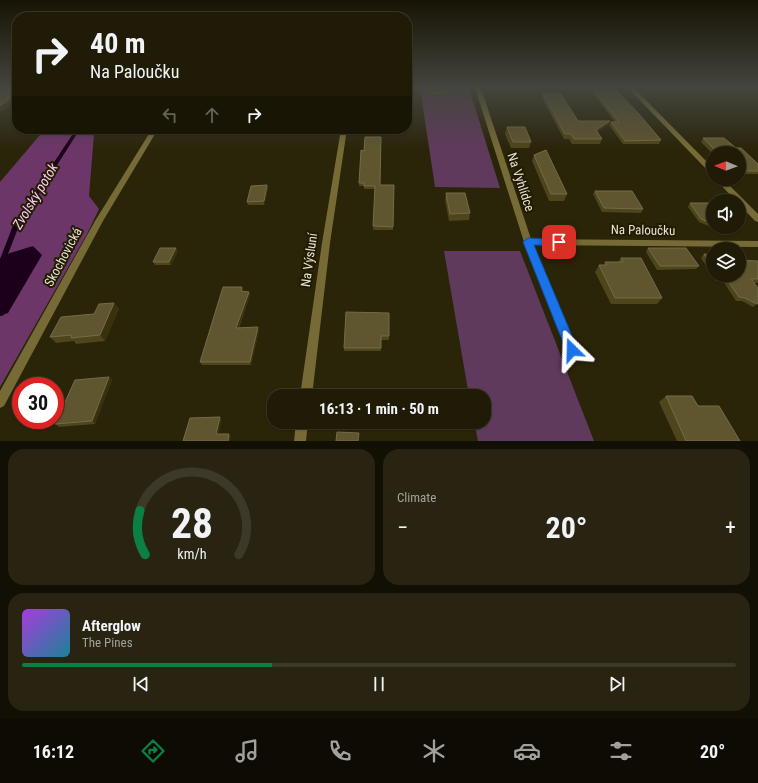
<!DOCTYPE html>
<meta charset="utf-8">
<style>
body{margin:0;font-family:"Roboto Condensed",sans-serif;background:#282411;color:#f1f3f6;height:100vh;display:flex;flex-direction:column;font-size:15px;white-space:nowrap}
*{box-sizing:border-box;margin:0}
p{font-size:13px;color:#a2a19b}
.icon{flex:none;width:22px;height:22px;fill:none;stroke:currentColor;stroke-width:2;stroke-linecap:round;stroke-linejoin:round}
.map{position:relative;height:441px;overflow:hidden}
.details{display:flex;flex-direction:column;gap:8px;padding:8px;background:#120f04;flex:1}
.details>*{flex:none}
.hud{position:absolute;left:12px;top:12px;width:400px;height:122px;border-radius:16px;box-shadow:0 1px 3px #0004,0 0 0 1px #3d3928;background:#201b07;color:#f1f3f6;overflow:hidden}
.needle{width:26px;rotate:271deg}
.fabs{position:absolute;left:706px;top:146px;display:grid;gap:8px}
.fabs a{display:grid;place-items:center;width:40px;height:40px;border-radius:50%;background:#201b07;box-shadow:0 1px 3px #0004,0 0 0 1px #3d3928;font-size:20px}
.speed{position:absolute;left:12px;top:377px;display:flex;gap:8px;font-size:20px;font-weight:700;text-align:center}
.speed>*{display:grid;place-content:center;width:52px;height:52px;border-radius:50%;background:#201b07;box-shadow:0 1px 3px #0004,0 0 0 1px #3d3928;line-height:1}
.speed .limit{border:6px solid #d22;background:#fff;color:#111}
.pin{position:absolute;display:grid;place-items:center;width:34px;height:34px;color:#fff;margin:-17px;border-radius:8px;box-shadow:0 2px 6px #0006}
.me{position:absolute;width:44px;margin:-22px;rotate:338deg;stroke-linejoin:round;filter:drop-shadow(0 0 3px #0008)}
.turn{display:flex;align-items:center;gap:14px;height:84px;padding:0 12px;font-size:18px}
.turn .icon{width:52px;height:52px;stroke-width:2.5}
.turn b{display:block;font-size:28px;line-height:34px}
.lanes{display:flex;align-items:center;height:38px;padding:0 12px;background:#0003;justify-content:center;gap:20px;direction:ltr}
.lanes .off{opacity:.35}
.big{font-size:30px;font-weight:700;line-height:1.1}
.details .widget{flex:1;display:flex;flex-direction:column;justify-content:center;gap:6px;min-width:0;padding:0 14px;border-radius:16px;background:#282411}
.details .dial{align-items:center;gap:0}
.dial svg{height:104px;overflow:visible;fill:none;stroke:#3d3928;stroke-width:7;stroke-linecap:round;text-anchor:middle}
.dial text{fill:#f1f3f6;stroke:none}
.song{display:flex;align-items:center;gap:12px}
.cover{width:48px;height:48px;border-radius:6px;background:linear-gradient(135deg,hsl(280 70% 55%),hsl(190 70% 35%))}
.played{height:4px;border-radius:2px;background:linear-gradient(90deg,#0b8043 35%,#3d3928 35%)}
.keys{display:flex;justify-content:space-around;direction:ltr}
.heat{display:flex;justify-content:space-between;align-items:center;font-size:22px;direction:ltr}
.details .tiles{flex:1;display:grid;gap:8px;grid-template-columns:1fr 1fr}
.widget:last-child{grid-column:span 2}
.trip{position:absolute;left:267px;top:389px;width:224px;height:40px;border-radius:16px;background:#201b07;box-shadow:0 1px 3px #0004,0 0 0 1px #3d3928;font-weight:700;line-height:40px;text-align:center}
.tab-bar{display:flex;height:64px;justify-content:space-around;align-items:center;background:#0d0b03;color:#a2a19b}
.tab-bar .icon{width:28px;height:28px}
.tab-bar .active{color:#0b8043}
.tab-bar b{font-size:18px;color:#f1f3f6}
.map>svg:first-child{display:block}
.green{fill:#5f3a5d}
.forest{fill:#6c3669}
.water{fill:#1c001b}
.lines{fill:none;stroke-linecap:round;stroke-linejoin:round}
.stream{fill:#1c001b;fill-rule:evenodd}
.minor{fill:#766b36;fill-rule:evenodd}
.wall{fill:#4e451b}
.shaded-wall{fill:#39310b}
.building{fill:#5f562f;stroke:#746c49}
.route{fill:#1a73e8;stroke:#114b97}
.labels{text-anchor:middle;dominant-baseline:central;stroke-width:4;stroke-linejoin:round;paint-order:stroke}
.street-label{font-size:13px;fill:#e7e4d4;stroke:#211b02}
.water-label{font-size:14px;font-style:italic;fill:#fccbf7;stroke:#211b02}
</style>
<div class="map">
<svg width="758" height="441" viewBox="0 0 758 441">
<rect width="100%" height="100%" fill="#2a2409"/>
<path class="green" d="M420,88H469L500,188L435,187Z
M444,251H520L594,441H478L474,422H484V396H469Z"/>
<path class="forest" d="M45,129H97L94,134L89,196L99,209L87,234L0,387V316H3L10,253L0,259V182Z"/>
<path class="water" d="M33,246L42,255L8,313L0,316V259L10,253Z"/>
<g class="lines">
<path class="stream" d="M76,129H80L20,223L3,267L2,269H0V259L14,223Z"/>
<path class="minor" d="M475,88H481L531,239L758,241V247L534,245L577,350L576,353L572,355L568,353L524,242Z
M628,88H634L713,168V174H711Z
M152,129H158L103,221L4,406L0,408V391L95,221Z
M341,129H347L330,243L312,396H300L322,243Z
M715,179H723L758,214V222L755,221L739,204V201H736Z
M296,422H308L306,441H294Z"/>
</g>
<path class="wall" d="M426,88H446L447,93V96H427Z
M589,88H614L661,140L659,144H623L609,125L611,122H615Z
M543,94L578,121H610L608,125L597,132L602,139L600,144H572L569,139H564L542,98Z
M507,127L531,142L529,148H511L505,134Z
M375,129H391L390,131H375Z
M703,138L736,148L758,164V174H739V153H713V154L701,142Z
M361,150L380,185H394L393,230H373L375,189H364V186H359Z
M534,155L567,194L564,201H549L532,161Z
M267,185L268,189L264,205H248L247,202Z
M595,191L643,209L641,213L602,212L593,194Z
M446,193L470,213L469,220L449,221L445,200Z
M690,203L713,207V225L711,227L699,222L688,207Z
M648,248L699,266L696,269L657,270L646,252Z
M178,251L171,265H155L153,262Z
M704,254L713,255V275H739L758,261V283H754L757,304L753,307L742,301H736L723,281H716L701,258Z
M621,258L662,298L657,304H611L595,272L599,265H604L605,262H618Z
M244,290L243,291L249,292L250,295L239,328L259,331L251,365H202L200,362Z
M114,303L119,309L105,341L76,344L74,341L56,343L50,337L94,314Z
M389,313V340H381V351H344V348Z
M109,377L112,380L95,424L59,427L55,424Z
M666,396L698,406L740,441H677L659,402Z"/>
<path class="shaded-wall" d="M17,94V100L0,113V106Z
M610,121L608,125L594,135L596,130Z
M267,185L268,189L264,205V201Z
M176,248L178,251L171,265L169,262Z
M242,287L244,290L242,295L241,291Z
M249,292L250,295L237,331L236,328Z
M114,303L119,309L105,341L100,335Z
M258,327L259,331L251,365L250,362Z
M109,377L112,380L95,424L92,421Z
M220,417L222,420L218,437L216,434Z
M229,434L231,437L230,441H228Z"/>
<path class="building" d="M2,88H17V94L0,106V89Z
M426,88H446L447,93H427Z
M592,88H614L639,114L661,140L625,141L611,122H619Z
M543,94H561L578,121H610L596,130L602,139H574L571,134H565Z
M507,127H525L531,142H513Z
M365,137H381L380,185H394L393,227L373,226L375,186H364V183H359L361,150L364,151Z
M703,138H724L736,148H741L758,164V171H739V153H718Z
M546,150L567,194H551L534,155Z
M267,185L264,201L247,202L251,186Z
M595,191H632L643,209L604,208Z
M446,193H465L470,213L450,214Z
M690,203H709L713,207V224L701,219Z
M160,248H176L169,262H153Z
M648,248H686L699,266H660Z
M704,254L713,255V268Z
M621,258H641L662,298H615L599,265H607L605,262H623Z
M739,260L758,261V279H751L758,288V301L757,304L745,298L739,297L726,278L719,277L718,275H739Z
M223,287H242L241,291L249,292L236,328L258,327L250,362H200Z
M114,303L100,335L71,338L72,335L50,337L61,317L94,314L99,304Z
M346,312L389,313V336H381V348H344Z
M109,377L92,421L55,424L75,380Z
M666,396H692L698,406H719L740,441H686Z
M220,417L216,434H229L228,441H183L190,418Z
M337,432L359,433L358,441H336Z"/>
<linearGradient id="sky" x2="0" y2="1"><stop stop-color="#171405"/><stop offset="0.59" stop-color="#44453e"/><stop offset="1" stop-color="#44453e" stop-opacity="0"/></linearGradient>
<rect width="758" height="149" fill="url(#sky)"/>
<path class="route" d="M528,238L559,239L563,242L559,246L534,245L578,350L576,354L572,355L568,354L566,350L523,242Z"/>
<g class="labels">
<g class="street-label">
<text transform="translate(521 182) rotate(72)">Na Vyhlídce</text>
<text transform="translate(643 230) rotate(1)">Na Paloučku</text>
<text transform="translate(63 257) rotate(-62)">Skochovická</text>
<text transform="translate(309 260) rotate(-82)">Na Výsluní</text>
</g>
<g class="water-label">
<text transform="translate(35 196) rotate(-59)">Zvolský potok</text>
</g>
</g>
</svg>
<div class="fabs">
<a><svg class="needle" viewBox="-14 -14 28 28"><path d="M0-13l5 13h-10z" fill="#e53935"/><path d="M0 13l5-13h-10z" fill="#a2a19b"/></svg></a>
<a><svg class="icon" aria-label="sound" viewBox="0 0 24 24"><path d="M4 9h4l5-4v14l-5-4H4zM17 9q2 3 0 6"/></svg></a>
<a><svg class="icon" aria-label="layers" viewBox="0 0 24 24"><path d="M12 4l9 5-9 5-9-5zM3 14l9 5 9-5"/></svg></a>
</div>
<div class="speed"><div class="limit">30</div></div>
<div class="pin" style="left:559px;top:242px;background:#d93025"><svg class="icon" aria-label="arrive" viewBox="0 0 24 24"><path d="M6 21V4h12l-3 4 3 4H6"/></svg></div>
<svg class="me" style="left:572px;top:350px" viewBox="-20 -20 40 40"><path d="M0-17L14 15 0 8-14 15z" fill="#1a73e8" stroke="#fff" stroke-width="4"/></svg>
<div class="trip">16:13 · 1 min · 50 m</div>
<div class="hud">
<div class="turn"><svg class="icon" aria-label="right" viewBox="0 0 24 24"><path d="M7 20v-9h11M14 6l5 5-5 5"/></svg><div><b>40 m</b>Na Paloučku</div></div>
<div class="lanes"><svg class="icon off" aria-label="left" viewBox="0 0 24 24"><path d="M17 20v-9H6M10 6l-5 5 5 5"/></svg><svg class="icon off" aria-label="ahead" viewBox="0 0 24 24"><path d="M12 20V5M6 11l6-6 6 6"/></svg><svg class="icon" aria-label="right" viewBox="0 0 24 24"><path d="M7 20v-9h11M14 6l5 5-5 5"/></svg></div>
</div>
</div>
<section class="details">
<div class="tiles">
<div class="widget dial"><svg viewBox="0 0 100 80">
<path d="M14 69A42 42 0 1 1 86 69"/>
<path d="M14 69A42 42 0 0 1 10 35" stroke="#0b8043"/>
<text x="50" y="56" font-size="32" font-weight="700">28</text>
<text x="50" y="72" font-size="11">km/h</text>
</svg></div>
<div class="widget"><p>Climate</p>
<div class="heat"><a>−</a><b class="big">20°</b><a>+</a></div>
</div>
<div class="widget">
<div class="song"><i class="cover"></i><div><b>Afterglow</b><p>The Pines</p></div></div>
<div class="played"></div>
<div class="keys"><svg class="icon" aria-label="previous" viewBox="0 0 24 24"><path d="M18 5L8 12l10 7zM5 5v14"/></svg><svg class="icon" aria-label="pause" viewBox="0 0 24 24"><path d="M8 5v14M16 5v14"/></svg><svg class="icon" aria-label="next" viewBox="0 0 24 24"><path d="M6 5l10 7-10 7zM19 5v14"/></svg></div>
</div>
</div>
</section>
<nav class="tab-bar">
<b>16:12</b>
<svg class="icon active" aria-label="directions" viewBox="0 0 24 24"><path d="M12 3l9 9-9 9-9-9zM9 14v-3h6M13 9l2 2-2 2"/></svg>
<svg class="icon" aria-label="music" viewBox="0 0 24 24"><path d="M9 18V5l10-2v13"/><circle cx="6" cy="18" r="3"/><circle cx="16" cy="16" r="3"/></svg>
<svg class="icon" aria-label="phone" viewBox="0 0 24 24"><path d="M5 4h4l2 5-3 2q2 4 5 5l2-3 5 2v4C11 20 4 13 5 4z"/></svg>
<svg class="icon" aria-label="climate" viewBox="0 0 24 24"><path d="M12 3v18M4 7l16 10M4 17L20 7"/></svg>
<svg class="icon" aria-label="car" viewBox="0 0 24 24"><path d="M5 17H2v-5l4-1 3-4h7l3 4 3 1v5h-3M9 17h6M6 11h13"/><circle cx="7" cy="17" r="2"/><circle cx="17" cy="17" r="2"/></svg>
<svg class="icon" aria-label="filters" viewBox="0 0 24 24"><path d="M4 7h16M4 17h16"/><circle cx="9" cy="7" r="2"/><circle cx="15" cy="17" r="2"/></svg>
<b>20°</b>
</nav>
